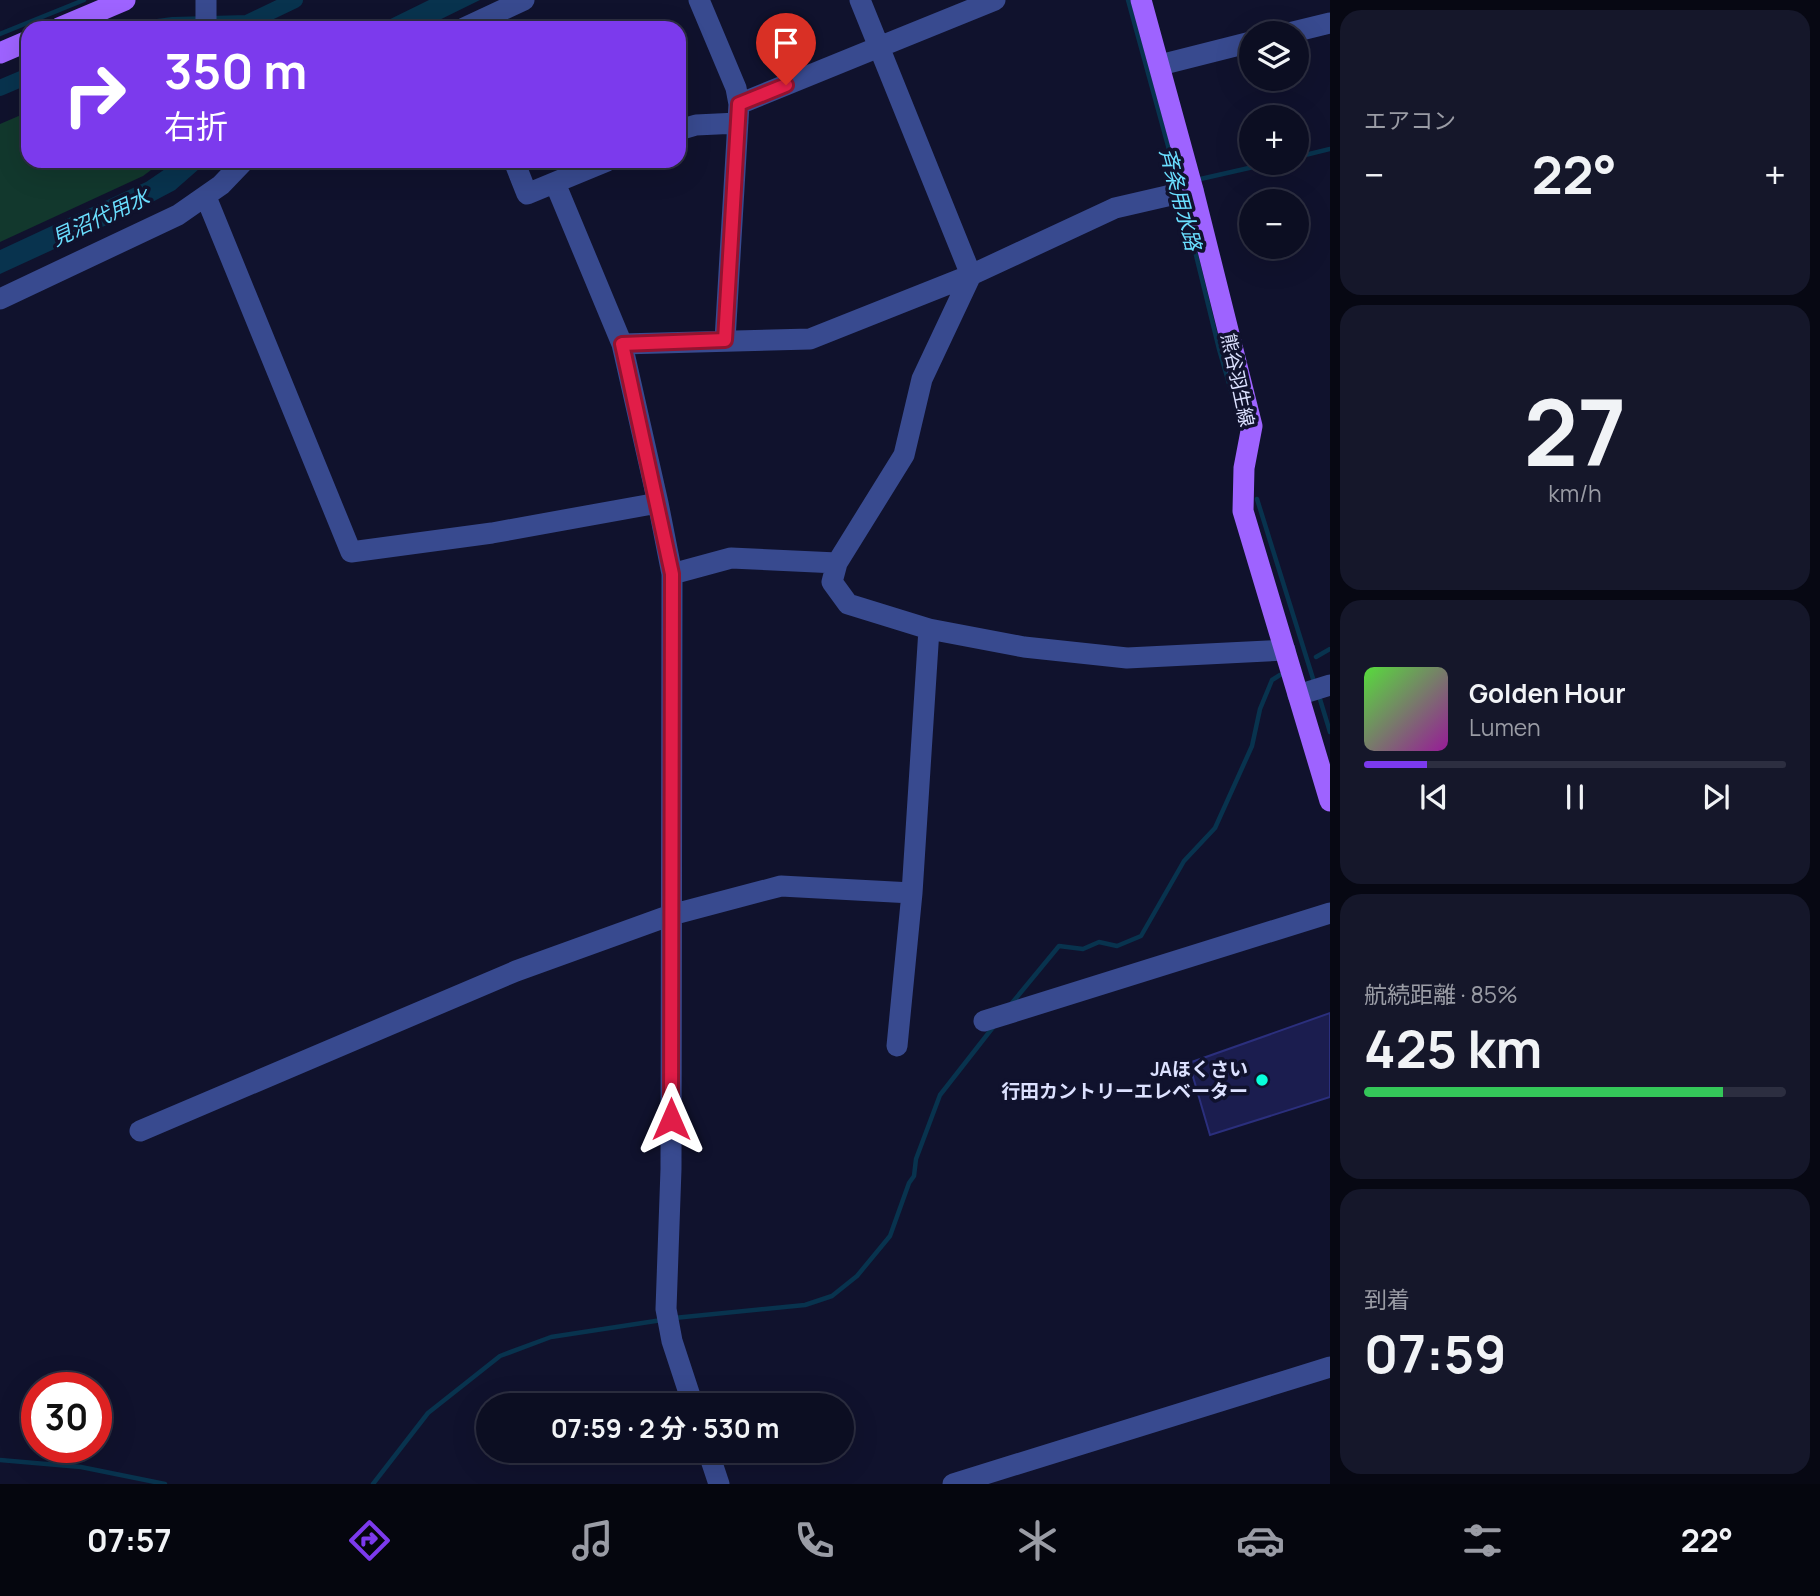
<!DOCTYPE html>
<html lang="ja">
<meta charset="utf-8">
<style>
body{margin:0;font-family:Manrope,"Noto Sans JP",sans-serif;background:#15172a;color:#f1f3f6;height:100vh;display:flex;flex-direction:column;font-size:26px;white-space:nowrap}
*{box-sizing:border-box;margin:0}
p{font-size:23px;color:#9a9ca5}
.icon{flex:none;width:38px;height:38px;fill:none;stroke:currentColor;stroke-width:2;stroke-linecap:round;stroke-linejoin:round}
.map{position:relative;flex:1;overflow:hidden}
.details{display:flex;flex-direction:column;gap:10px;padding:10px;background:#070813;width:490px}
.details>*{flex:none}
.guide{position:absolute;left:21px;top:21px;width:665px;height:147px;border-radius:21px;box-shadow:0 7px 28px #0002,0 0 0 2px #2c2e40;background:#7c3aed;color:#fff;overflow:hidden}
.fabs{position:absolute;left:1239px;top:21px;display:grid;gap:14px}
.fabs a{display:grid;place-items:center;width:70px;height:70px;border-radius:50%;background:#0c0e22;box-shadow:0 7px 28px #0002,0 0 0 2px #2c2e40;font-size:35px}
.speed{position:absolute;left:21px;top:1372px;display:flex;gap:14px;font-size:35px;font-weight:700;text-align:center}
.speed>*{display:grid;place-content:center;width:91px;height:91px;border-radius:50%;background:#0c0e22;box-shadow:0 7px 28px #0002,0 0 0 2px #2c2e40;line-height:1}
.speed .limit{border:10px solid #d22;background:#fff;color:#111}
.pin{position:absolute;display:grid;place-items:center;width:60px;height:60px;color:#fff;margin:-72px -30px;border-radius:50% 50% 50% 0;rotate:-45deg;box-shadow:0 0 7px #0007}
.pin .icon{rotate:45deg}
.me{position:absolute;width:77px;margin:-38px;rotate:0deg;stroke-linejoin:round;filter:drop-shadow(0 0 5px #0008)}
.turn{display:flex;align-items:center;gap:24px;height:147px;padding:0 28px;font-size:32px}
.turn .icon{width:91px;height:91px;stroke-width:2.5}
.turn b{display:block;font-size:49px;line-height:60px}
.big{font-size:52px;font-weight:700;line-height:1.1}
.details .widget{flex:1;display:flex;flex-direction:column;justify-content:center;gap:10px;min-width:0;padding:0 24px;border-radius:21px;background:#15172a}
.details .dial{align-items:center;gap:0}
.dial b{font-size:91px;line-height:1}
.song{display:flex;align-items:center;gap:21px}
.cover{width:84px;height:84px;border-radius:10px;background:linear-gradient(135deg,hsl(110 70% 55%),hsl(300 70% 35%))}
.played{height:7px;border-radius:4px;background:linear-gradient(90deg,#7c3aed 15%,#2c2e40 15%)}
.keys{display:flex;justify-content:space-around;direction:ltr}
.heat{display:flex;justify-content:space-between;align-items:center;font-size:38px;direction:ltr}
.charge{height:10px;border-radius:5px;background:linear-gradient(90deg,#34c759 85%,#2c2e40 0)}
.trip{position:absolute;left:476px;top:1393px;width:378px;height:70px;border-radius:35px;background:#0c0e22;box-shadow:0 7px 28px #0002,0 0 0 2px #2c2e40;font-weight:700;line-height:70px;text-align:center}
.menu{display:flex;height:112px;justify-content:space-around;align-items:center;background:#05060e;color:#9a9ca5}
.menu .icon{width:49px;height:49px}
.menu .active{color:#7c3aed}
.menu b{font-size:32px;color:#f1f3f6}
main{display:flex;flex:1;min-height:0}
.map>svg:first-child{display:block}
.green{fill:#12382d}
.water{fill:#08334e}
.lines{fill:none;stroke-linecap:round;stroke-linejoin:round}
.stream{stroke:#08334e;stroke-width:4.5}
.canal{stroke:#08334e;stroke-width:16}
.building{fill:#1b1d4f;stroke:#2b2f7d;stroke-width:2}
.minor{stroke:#384a8f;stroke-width:21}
.major{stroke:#9e63ff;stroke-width:21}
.route-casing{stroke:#92132f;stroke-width:18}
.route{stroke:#e11d48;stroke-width:12}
.poi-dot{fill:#08ffdb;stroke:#10122d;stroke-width:2.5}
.labels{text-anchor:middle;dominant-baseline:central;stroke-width:7;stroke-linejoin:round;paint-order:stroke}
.street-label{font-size:19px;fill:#dce1ff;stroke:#10122d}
.poi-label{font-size:19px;font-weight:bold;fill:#dce1ff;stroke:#10122d;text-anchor:end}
.water-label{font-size:21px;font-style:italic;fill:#6adfff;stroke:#10122d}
</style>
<main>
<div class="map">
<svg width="1330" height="1484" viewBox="0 0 1330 1484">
<rect width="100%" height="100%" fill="#10122d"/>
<path class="green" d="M28,112V161H163L143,176L0,242V124Z"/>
<path class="water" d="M429,0H480L423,28H372Z
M177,161H208L175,190L124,217L0,274V250L146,182Z"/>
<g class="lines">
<path class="stream" d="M1128,0L1179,186
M0,34L84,0
M1297,157L1330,149
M1196,180L1271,163
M1182,198L1219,349L1233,397
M1257,499L1315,685
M1316,657L1330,649
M1319,696L1330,732
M1012,1003L1059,946L1083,949L1099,942L1117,946L1141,936L1184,861L1215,828L1252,746L1260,709L1272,680L1280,675
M674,1318L805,1305L832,1296L857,1276L890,1236L909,1183L914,1176L916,1159L940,1095L994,1026
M0,1460L81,1467L165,1484
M373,1484L428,1413L500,1356L551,1337L662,1320"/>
<path class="canal" d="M150,28L173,25L247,23L295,0
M0,88L28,76"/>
</g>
<path class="building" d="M1330,1013V1097L1210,1135L1189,1063Z"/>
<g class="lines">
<path class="minor" d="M206,0V28
M699,0L736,88L739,104L725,340
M995,0L879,47L971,275L922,379L904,455L837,563L832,582L848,604L929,629L1024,647L1127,658L1285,650
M464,28L524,0
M1289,33L1330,23
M1160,65L1251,42
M739,104L879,47L860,0
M679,130L696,125L738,123
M514,161L527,194L607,161
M555,183L622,344
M206,197L351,552L492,533L658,503L622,344L810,339L971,275L1115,208L1193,190
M0,299L178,215L221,185L244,161
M658,503L672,574L671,1169L666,1309L672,1341L693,1405
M672,574L731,558L837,563
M1298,695L1330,685
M984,1021L1330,913
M897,1046L912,893L929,629
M140,1131L516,971L671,915L781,886L912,893
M708,1451L719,1484
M953,1484L1330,1367"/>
<path class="major" d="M1141,0L1193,190L1252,426L1244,468L1243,511L1330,801
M59,28L125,0
M0,53L28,41"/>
</g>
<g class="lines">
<defs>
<path id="route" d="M671,1119L672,574L622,344L725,340L739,104L786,85"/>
</defs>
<use href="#route" class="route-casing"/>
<use href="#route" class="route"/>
</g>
<circle class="poi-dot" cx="1262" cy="1080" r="7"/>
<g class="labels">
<g class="street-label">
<text transform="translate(1238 380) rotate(78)">熊谷羽生線</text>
</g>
<g class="poi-label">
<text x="1248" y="1069">JAほくさい<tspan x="1248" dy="22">行田カントリーエレベーター</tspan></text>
</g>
<g class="water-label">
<text transform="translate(1181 199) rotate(75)">斉条用水路</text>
<text transform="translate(100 217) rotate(-25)">見沼代用水</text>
</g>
</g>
</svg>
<div class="fabs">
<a><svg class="icon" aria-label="layers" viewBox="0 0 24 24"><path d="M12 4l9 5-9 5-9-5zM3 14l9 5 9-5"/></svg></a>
<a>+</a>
<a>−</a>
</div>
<div class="speed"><div class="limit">30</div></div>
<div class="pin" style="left:786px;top:85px;background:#d93025"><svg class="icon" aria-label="arrive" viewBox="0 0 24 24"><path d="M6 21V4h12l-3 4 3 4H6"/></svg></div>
<svg class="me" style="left:671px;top:1119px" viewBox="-20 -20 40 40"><path d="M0-17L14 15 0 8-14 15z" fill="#e11d48" stroke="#fff" stroke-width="4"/></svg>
<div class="trip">07:59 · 2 分 · 530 m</div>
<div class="guide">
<div class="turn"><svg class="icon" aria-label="right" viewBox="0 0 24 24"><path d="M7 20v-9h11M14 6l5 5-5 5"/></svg><div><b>350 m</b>右折</div></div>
</div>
</div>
<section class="details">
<div class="widget"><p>エアコン</p>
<div class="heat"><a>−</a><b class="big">22°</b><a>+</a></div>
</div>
<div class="widget dial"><b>27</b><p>km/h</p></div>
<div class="widget">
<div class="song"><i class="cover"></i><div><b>Golden Hour</b><p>Lumen</p></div></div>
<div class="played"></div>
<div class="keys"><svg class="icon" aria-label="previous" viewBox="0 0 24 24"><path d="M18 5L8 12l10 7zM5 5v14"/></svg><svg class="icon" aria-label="pause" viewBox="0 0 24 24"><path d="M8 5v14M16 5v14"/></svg><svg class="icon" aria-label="next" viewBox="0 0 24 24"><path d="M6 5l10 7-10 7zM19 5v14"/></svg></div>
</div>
<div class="widget"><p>航続距離 · 85%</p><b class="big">425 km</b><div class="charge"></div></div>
<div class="widget"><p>到着</p><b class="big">07:59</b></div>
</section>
</main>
<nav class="menu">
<b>07:57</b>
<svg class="icon active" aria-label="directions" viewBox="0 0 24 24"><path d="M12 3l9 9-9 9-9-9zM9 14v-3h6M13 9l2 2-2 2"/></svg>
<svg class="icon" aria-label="music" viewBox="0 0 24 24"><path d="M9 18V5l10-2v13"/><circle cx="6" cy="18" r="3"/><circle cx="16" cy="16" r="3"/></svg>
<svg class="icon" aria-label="phone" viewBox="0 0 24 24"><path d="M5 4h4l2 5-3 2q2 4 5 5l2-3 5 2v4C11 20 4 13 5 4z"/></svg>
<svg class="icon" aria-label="climate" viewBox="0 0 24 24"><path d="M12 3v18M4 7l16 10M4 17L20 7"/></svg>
<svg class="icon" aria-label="car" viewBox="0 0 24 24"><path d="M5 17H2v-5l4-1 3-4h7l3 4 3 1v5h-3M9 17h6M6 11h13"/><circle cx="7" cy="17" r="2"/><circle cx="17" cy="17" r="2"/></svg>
<svg class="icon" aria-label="filters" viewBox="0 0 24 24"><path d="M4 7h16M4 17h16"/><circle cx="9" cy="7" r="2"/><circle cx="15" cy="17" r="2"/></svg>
<b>22°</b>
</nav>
